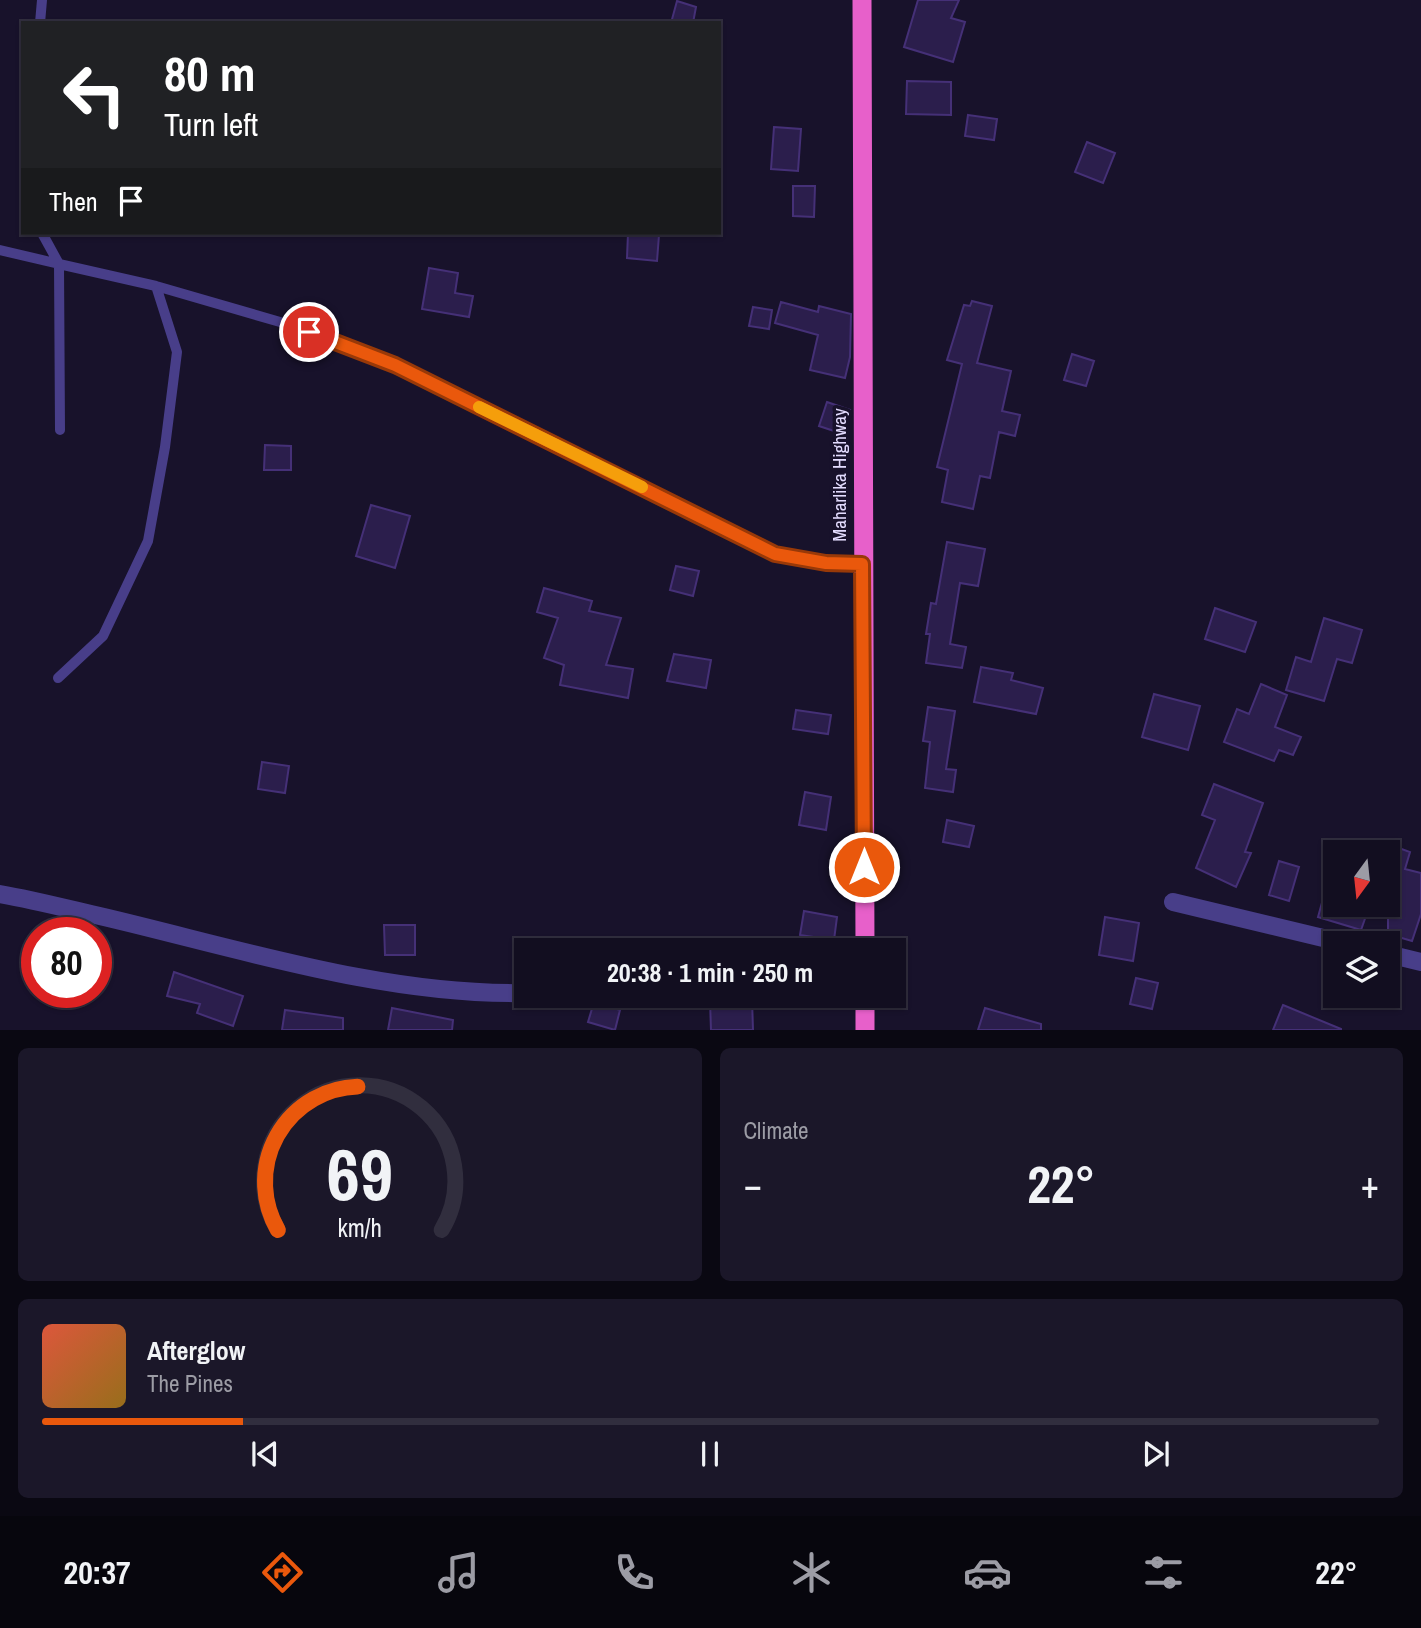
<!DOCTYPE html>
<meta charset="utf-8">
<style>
body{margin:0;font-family:"Archivo Narrow",sans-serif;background:#1b1729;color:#f1f3f6;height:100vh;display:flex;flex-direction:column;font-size:26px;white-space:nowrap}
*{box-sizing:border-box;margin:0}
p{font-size:23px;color:#9c9ca5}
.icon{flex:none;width:38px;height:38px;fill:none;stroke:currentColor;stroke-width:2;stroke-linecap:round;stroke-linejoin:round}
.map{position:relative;height:1030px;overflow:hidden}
.side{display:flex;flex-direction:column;gap:18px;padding:18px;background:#0a0812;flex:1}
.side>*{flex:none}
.hud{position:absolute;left:21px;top:21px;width:700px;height:214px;border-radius:0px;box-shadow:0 2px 5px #0004,0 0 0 2px #312e3e;background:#202124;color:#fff;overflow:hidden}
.needle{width:46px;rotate:195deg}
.tools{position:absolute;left:1323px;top:840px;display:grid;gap:14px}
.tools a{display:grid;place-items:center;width:77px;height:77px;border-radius:0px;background:#120e20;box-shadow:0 2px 5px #0004,0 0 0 2px #312e3e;font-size:35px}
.speed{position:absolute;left:21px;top:917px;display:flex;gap:14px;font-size:35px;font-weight:700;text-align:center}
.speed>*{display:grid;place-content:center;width:91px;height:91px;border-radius:50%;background:#120e20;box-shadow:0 2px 5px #0004,0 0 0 2px #312e3e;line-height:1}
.speed .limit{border:10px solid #d22;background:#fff;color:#111}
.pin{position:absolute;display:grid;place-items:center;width:60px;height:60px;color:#fff;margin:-30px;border:4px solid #fff;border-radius:50%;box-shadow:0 2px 7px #0007}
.me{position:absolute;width:77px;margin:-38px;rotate:0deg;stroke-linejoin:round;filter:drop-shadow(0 0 5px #0008)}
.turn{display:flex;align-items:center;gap:24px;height:147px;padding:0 28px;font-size:32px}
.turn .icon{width:91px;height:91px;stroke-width:2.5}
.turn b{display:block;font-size:49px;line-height:60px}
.then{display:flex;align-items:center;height:66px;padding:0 28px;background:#0003;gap:14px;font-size:26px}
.big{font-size:52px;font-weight:800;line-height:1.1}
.side .tile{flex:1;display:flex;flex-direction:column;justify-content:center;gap:10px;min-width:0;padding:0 24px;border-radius:10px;background:#1b1729}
.side .dial{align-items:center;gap:0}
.dial svg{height:182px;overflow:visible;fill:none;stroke:#312e3e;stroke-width:7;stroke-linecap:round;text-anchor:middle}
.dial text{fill:#f1f3f6;stroke:none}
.song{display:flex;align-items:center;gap:21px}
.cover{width:84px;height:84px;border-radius:10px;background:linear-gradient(135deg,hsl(10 70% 55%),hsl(40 70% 35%))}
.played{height:7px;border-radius:4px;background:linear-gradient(90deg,#ea580c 15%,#312e3e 15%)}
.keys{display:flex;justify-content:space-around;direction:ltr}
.heat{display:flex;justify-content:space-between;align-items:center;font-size:38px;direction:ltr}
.side .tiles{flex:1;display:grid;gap:18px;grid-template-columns:1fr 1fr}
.tile:last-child{grid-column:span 2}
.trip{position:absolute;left:514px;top:938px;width:392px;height:70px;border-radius:0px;background:#120e20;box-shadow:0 2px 5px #0004,0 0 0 2px #312e3e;font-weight:800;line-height:70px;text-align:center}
.tabs{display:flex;height:112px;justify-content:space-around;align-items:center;background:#07060d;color:#9c9ca5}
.tabs .icon{width:49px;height:49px}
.tabs .active{color:#ea580c}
.tabs b{font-size:32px;color:#f1f3f6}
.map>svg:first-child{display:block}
.building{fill:#2b1e4c;stroke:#453077;stroke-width:2}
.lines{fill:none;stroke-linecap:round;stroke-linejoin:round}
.service{stroke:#483e89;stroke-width:10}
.minor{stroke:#483e89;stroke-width:18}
.trunk{stroke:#e760ca;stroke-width:19}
.route-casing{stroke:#983908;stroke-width:18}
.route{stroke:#ea580c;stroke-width:12}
.slow{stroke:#f59e0b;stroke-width:12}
.labels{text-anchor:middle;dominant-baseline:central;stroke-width:7;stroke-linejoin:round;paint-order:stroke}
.street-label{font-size:19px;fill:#e3dcfe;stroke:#18122b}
</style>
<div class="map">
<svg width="1421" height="1030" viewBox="0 0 1421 1030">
<rect width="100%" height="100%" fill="#18122b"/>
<path class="building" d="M918,0H959L951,18L965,22L953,62L904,47Z
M677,1L696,7L693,23H671Z
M907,81L951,82V115L906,114Z
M968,115L997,119L994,140L965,136Z
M774,127L801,129L798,171L771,169Z
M1087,142L1115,153L1103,183L1075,172Z
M793,186H815L814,217L793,216Z
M628,233L659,235L657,261L627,258Z
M429,268L458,273L455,293L473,296L469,317L422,309Z
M972,301L992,306L977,363L1011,371L1002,411L1020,415L1015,436L999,432L990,478L980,476L973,509L942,502L948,470L937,467L962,364L947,360L964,305L970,306Z
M781,302L818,312L819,306L851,314L850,357L845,378L810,370L818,335L775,323Z
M753,307L772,310L769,329L749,326Z
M1072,354L1094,361L1086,386L1064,380Z
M827,402L850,410L843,434L819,426Z
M265,445L291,446V470H264Z
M371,505L410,516L395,568L356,556Z
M947,542L985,549L978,586L960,583L950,644L966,647L962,668L926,663L930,634H926L931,603L936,604Z
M676,566L699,571L693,596L670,590Z
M544,588L592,601L589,611L621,618L606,665L633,669L628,698L560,685L564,665L544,658L558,618L537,612Z
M1215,608L1256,622L1245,652L1205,639Z
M1324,618L1362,630L1352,663L1337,659L1324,701L1286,690L1296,657L1311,662Z
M674,654L711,660L706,688L667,681Z
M981,667L1013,673L1011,680L1043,688L1036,714L974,702Z
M1261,684L1287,695L1275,727L1301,737L1293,755L1279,750L1274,761L1224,742L1237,709L1249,714Z
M1154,694L1200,706L1188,750L1142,737Z
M928,707L955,711L946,769L956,770L953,792L925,788L930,742L923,741Z
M796,710L831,715L828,734L793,729Z
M262,762L289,766L285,793L258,789Z
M1214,784L1263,803L1245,852L1251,853L1236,887L1196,868L1215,820L1202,815Z
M805,792L831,797L826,830L799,825Z
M947,820L974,826L969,847L943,842Z
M1388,844L1410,852L1405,869L1421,873V914L1412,941L1388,934Z
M1279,861L1299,867L1289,901L1269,895Z
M1323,899L1367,913L1361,930L1318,917Z
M804,911L837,917L834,940L800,935Z
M1105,917L1139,923L1133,961L1099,955Z
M384,925H415V955H385Z
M174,972L243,996L233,1026L197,1013L200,1004L167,996Z
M1136,978L1158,983L1152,1009L1130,1004Z
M752,999L753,1030H711L710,1001Z
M594,1002L620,1010L615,1030L588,1022Z
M1283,1005L1341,1029V1030H1273Z
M392,1008L453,1020L452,1030H388Z
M985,1008L1041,1024V1030H978Z
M285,1010L343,1018V1030H282Z"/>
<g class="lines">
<path class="service" d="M40,23L42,0
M42,233L59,264L156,286L287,324L395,365L775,554L826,563L862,564
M0,250L59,264L60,430
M58,678L103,636L148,541L165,447L177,352L156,286"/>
<path class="minor" d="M0,894C35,900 69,909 104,917C240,949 386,996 527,993
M1173,902L1344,943
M1388,954L1421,962"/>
<path class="trunk" d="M862,0L865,950
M865,1030V996"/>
</g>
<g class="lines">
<defs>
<path id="route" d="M309,332L395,365L775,554L826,563L862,564L864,867"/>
</defs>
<use href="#route" class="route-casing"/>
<use href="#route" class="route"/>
<path class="slow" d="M479,407L642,487"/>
</g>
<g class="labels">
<g class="street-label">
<text transform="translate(839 475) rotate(-90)">Maharlika Highway</text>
</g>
</g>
</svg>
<div class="tools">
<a><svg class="needle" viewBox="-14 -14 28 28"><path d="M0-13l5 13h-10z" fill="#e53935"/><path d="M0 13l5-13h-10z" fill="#9c9ca5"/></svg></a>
<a><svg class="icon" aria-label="layers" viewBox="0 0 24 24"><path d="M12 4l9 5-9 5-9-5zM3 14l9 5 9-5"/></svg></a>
</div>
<div class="speed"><div class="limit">80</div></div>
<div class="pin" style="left:309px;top:332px;background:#d93025"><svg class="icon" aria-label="arrive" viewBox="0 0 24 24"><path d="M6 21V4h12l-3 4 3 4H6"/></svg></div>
<svg class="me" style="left:864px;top:867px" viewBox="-20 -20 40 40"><circle r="17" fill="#ea580c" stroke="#fff" stroke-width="3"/><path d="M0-11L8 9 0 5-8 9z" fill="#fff"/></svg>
<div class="trip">20:38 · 1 min · 250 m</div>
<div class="hud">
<div class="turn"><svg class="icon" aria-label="left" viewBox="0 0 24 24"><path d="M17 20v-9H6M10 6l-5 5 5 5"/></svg><div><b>80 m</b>Turn left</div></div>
<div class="then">Then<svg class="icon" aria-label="arrive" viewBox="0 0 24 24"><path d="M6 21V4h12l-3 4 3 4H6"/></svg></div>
</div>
</div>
<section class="side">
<div class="tiles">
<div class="tile dial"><svg viewBox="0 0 100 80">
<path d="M14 69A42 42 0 1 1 86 69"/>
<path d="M14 69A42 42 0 0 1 49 6" stroke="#ea580c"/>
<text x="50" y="56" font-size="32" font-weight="700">69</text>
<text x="50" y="72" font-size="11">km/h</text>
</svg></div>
<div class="tile"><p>Climate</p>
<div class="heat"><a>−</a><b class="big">22°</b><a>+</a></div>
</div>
<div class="tile">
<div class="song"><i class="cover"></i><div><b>Afterglow</b><p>The Pines</p></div></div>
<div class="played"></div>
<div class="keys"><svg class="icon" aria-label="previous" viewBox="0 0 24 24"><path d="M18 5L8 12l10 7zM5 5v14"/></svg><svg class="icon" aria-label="pause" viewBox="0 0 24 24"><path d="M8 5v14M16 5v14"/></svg><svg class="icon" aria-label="next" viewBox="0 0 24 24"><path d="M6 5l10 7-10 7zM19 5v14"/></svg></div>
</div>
</div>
</section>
<nav class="tabs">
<b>20:37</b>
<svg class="icon active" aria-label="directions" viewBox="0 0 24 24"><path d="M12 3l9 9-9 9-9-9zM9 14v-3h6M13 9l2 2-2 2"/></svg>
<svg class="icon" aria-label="music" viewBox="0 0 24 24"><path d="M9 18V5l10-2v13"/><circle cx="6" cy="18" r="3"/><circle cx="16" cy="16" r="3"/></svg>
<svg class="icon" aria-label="phone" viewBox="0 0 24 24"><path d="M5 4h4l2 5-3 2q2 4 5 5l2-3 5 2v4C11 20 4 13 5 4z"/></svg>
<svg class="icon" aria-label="climate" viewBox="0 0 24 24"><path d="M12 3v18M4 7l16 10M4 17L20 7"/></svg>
<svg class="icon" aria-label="car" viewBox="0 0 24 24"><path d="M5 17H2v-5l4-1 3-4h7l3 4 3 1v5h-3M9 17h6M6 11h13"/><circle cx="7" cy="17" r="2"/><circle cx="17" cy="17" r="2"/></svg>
<svg class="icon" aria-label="filters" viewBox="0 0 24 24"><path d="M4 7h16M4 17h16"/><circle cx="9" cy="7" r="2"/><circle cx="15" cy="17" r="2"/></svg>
<b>22°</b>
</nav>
